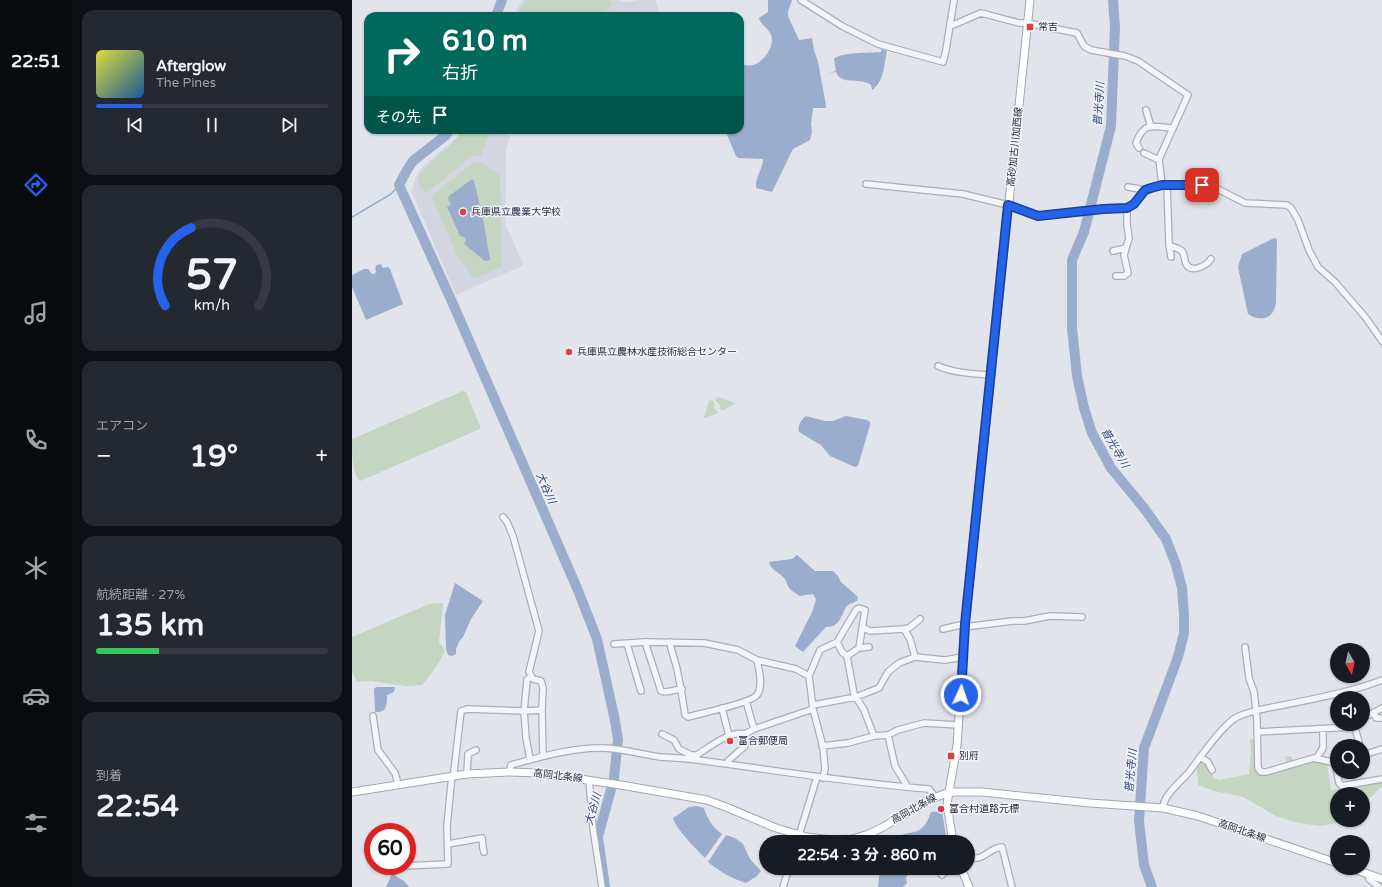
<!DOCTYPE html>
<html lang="ja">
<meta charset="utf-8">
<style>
body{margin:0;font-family:"Varela Round","Noto Sans JP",sans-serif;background:#242831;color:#f1f3f6;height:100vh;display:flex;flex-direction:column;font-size:15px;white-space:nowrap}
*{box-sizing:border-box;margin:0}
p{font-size:13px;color:#9ea1a6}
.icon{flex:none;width:22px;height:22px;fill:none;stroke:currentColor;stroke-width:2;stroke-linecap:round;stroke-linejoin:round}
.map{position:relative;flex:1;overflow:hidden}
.side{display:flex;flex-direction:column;gap:10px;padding:10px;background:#0d0f14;width:280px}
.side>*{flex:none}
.top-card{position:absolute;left:12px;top:12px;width:380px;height:122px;border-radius:12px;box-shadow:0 1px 3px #0004;background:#00695c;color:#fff;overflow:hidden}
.needle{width:26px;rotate:171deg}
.controls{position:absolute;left:978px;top:643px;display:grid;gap:8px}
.controls a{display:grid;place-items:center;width:40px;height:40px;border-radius:50%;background:#171b24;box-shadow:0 1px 3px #0004;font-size:20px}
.speed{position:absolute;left:12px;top:823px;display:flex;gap:8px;font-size:20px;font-weight:700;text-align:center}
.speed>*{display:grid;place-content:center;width:52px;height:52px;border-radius:50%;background:#171b24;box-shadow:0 1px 3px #0004;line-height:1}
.speed .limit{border:6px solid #d22;background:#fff;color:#111}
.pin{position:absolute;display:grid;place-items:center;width:34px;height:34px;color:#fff;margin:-17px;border-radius:8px;box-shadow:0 2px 6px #0006}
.me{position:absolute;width:44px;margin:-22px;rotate:3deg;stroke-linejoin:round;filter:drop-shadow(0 0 3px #0008)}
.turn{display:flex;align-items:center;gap:14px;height:84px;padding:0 12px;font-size:18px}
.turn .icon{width:52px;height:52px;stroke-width:2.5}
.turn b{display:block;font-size:28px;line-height:34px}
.then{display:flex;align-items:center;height:38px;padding:0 12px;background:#0003;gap:8px;font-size:15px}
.big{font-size:30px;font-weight:700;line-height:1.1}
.side .widget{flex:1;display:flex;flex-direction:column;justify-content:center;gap:6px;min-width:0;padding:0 14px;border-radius:12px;background:#242831}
.side .dial{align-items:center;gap:0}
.dial svg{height:104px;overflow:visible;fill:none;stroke:#363941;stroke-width:7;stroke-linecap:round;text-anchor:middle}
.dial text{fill:#f1f3f6;stroke:none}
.song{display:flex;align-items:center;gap:12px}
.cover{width:48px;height:48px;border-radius:6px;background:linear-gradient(135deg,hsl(60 70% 55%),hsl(210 70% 35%))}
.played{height:4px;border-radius:2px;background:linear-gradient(90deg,#2563eb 20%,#363941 20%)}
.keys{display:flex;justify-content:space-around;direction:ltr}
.heat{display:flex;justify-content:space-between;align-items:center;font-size:22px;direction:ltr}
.charge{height:6px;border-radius:3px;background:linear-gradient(90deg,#34c759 27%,#363941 0)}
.trip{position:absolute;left:407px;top:835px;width:216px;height:40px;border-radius:20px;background:#171b24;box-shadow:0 1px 3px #0004;font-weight:700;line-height:40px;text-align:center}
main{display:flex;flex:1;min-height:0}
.menu{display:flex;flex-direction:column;width:72px;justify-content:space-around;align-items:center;background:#090b0e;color:#9ea1a6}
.menu .icon{width:28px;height:28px}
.menu .active{color:#2563eb}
.menu b{font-size:18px;color:#f1f3f6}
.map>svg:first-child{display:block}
.built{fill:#d3d6e0}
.green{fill:#c4d5c2;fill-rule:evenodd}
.water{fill:#9badcc}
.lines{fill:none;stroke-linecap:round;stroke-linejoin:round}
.stream{stroke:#9badcc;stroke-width:1.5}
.river{stroke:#9badcc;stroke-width:10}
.minor-casing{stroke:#aaaeb8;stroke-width:8}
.major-casing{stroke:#a0a6b7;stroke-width:9}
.minor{stroke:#f4f5f8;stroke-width:5.5}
.major{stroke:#fff;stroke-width:7}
.route-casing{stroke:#184099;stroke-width:10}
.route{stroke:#2563eb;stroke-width:7}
.poi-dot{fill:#d54145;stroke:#f1f3f8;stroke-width:1.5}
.labels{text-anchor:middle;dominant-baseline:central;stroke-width:3;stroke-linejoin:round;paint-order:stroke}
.poi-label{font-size:10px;fill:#282f43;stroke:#f1f3f8;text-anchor:start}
.street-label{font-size:10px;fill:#282f43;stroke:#f1f3f8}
.water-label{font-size:11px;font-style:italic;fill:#304879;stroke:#f1f3f8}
</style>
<main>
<nav class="menu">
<b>22:51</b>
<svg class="icon active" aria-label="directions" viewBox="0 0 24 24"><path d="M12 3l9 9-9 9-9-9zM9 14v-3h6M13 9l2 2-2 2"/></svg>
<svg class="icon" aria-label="music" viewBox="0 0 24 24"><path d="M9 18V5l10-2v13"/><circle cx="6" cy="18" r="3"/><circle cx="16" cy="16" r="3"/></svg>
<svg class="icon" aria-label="phone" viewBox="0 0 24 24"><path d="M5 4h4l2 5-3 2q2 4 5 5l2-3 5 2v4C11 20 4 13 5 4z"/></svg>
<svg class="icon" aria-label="climate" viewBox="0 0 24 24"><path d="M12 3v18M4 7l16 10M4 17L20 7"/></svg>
<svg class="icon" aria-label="car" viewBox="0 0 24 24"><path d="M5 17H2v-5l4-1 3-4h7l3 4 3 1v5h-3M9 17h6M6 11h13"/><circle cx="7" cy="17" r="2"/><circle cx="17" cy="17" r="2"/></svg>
<svg class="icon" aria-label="filters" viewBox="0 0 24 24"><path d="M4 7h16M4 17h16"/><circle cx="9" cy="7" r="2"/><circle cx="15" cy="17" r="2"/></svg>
</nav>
<section class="side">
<div class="widget">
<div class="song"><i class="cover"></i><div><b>Afterglow</b><p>The Pines</p></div></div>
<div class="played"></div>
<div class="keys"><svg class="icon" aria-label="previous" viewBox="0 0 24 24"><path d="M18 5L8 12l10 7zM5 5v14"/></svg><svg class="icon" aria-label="pause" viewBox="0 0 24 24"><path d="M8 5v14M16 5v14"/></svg><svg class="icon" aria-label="next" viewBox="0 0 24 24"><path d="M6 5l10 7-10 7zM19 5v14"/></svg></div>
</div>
<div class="widget dial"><svg viewBox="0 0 100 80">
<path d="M14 69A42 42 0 1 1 86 69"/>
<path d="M14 69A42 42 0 0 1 34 9" stroke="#2563eb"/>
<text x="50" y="56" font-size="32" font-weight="700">57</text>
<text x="50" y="72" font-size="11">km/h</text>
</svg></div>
<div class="widget"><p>エアコン</p>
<div class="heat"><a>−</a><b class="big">19°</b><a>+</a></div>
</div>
<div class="widget"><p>航続距離 · 27%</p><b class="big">135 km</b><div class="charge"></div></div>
<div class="widget"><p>到着</p><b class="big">22:54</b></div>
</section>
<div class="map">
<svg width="1030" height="887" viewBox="0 0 1030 887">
<rect width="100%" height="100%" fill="#e1e4ea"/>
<path class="built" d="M170,0H264L275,2L288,0H304L307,16H161Z
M110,130H160L154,149L153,224L171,263L170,266L104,295L60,192L62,183L69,168L107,136Z"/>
<path class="green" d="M174,0H255L258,1L261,5L252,12L239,16L197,14L196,16H164Z
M111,130H138L129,156H120L116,159L74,194L67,185L66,176L100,143Z
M121,163H129L148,175L150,267L122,279L104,253L80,198L81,195ZM120,179L122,181L131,217L138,259L112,244L114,239L112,236H108L96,206L99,204L97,199L98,196Z
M111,391L114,392L128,426V429L8,481C0,474 0,451 0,439Z
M366,397L383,403V404L369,411L368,406L363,400Z
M360,400L363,405L362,408L365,411L366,413L353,418L352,417L357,401Z
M91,603L87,642L93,650C87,664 80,673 70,685L54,686L19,681L5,682L0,671V637L77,604Z
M898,739L903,740L909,774L936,766L933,757L939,756L943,764L963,759L975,763L979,791L990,787L1030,781V786L1011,805V794H985V820H999L970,826L946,823L924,816L891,797L862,791L846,785L845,767L849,760L856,762L862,778L868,780L897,774L899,751Z"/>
<path class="water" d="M416,0H440L436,11V16L447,40L460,38L462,50L466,62L474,105V108H461L459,124L460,132L458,140L441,149L420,192L404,188C403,177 411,169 411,159L386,158L384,156L373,130H388V64C392,65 396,66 401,65C410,63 421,49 420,39C419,29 409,26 407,18L416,12Z
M529,49L535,51C532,65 532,82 520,90L519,85C510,77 489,86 484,72L477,73L484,71L482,59C489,52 517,53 529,52Z
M120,179L122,181L131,218L138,260L133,261L112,244L114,240L112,237L108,236L95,207L99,204L96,200L97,196Z
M922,238L925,239L924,297C925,308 919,321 906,318C903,318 899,316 896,314L886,267L890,254Z
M29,264L31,268L36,267L38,269L51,304L14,320L0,287V275L12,269H16L20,274H22L24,272L23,268L25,265Z
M454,416L473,421H481L494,416L515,420L518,422V425L506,466L503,467L478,456L469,445L447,432C445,427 449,419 454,416Z
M445,555L463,571H481L486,576L489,582L506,597L505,601C503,602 498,603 496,605C488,614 490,627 474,627L451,652L443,646L461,610L464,599L461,594L447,596C445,593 442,593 439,590C436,588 435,582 433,579C428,572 419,571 417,562L440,559Z
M103,583L131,601L119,619L111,637L107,642L104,649V654L100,656L96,655L94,649L93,615Z
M24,687H43L42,692L35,695C35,705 35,713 23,712L22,689Z
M345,806L352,808C355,818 361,828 370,834L353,858C345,850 323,828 321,818L337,807Z
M590,811L595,842H541C554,825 569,843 579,812Z
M374,835L383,838L391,844L398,859L409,871L405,876L394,883C380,879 367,871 356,862Z
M528,868H563L554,877L555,883L551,887H526Z
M40,874L52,881L57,887H34Z"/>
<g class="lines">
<path class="stream" d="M0,217L39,194L47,185"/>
<path class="river" d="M761,0L763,27L759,126L732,232L720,260V328L725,376L732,408L740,433L759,468L792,508L814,539L824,565L830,588L832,615V633L826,657L792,748L787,821L792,865L800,887
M144,16L150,0
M97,130L94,135L61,161L55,170L47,185L101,304L225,588L245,639L262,716L266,739L262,778L246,837L253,887"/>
<defs>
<path id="minor" d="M449,0L490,26L526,44L591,62L594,50L602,0
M598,24L601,25L629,13L667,23H675L725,33L732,46L739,50L773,56L786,61L836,95L807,159L810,185
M794,110L799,127
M787,148L784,143C792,122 800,126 819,128
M792,153L807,160
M514,184L611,194L656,205L686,216L751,209L775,208L783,204L793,190L810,185L817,184L860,186L893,203L935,205L939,208L946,220L957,250L966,267L983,282L1014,318L1030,341
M815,185L817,244L819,257
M776,187L788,189L791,192
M818,246C822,247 826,248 830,251C833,255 832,260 834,264C840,274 855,265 859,259
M761,251L774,248
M764,276H772L776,273L772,255L777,238L775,224V208
M586,366C602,373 622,374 639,375
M151,517L155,522L161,536L187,631L177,672L181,679L189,681L191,688L190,710L191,756
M510,627L518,631L552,629L557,628L568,619
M613,627L660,621H672L698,616L730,617
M552,629L558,639L563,657
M591,629L613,624
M293,642L309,691C315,694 322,689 330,689
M318,642C319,651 323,660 325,669C328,684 331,700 333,715L336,717C350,713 395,704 404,696C412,689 407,669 405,660
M485,642L490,652L495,656L502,694L512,710L522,736
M262,644L293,642L352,643L386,650L405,660L444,669L457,676
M275,644L289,691
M893,647L897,678L902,692L905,720L906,768L909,772H914L962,758L979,762L985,761
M507,648L517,647
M394,701L402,729
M461,705L504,697L527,688L536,672L547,663L563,657L593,660L611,657
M370,708L377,736
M1022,713L1024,718H1030
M21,716L26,750L43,773L46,784
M1011,719C1016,714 1024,712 1030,708
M905,732L1002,727L1003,728L1008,746
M310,734L322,740L327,749L339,755H345
M536,735L543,766L554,784V787
M470,746L496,743L522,736L536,735L546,730L572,723L607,725
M1011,755L1030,749
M848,757L856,762L860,770
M178,759L174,738L172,711L175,680L179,676
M344,759L345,755C357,747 379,730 393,734
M964,759L971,748V729
M983,762L987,783L990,786L1030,779
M376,764V761L393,746V734L402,729L461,709
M157,772L159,765C188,757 218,748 248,748C269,748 288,754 308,757C320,758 333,758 345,760C422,770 499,783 577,789L583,797
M115,774L116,754L124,750
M103,775L102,771L109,711L115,709L173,711L190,710
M471,778L473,769L471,747L461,709L457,676L468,650L485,642L504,610L507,608L513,610L507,648L495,656
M237,780L241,828L250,887
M811,808C812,794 828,783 837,772C848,758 870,725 885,717C899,710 917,708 932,705C965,698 999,692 1030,680
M445,842L465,777
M96,844L130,838L131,848L132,852
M616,857C633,862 634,849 650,847L660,887
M51,866L96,864L95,826L100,775
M1016,874L1017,879L1027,887
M590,875L598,868
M431,887L437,868"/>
<path id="major" d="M0,792L115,774L157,772L187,773L269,785L355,800L374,807L424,828L455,837L480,840L500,839L517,834L533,826L572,802L592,794L602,792H630L738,803L811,808L846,816L985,863
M601,842L595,804L605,745L613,624L678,0
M609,868L617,887
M999,868L1030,879"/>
</defs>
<use href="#minor" class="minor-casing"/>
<use href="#major" class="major-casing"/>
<use href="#minor" class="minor"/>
<use href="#major" class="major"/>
</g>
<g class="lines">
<defs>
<path id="route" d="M609,695L613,624L656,205L686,216L751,209L775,208L782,204L793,190L799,188L810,185H850"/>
</defs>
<use href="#route" class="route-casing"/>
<use href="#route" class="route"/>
</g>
<g class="poi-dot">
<rect x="674" y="23" width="8" height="8" rx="2"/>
<circle cx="111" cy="212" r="4"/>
<circle cx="217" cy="352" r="4"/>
<circle cx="378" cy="741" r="4"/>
<rect x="595" y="752" width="8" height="8" rx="2"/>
<circle cx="589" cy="809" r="4"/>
</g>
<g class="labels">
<g class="poi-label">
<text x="686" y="27">常吉</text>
<text x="119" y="212">兵庫県立農業大学校</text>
<text x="225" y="352">兵庫県立農林水産技術総合センター</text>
<text x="386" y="741">富合郵便局</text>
<text x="607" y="756">別府</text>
<text x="597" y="809">富合村道路元標</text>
</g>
<g class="street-label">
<text transform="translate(663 147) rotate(-84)">高砂加古川加西線</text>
<text transform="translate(206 776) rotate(7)">高岡北条線</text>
<text transform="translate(562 809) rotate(-29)">高岡北条線</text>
<text transform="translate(890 831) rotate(19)">高岡北条線</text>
</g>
<g class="water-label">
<text transform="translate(747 104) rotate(-86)">普光寺川</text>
<text transform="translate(763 448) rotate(60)">普光寺川</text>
<text transform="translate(194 488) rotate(66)">大谷川</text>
<text transform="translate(779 771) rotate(-85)">普光寺川</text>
<text transform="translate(241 809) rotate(-74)">大谷川</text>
</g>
</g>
</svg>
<div class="controls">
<a><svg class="needle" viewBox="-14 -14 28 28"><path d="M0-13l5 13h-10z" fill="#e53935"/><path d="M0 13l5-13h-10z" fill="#9ea1a6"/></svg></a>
<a><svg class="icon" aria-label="sound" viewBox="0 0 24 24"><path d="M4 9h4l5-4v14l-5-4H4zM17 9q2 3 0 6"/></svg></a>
<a><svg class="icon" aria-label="search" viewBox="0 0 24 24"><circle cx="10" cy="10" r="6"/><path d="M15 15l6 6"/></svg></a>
<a>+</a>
<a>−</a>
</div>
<div class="speed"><div class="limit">60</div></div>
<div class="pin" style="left:850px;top:185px;background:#d93025"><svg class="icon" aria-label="arrive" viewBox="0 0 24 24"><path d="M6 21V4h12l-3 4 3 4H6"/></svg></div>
<svg class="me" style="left:609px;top:695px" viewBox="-20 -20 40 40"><circle r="17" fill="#2563eb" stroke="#fff" stroke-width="3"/><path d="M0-11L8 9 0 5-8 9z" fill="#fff"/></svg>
<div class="trip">22:54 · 3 分 · 860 m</div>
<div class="top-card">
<div class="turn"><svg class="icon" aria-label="right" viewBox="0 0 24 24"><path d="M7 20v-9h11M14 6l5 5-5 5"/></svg><div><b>610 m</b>右折</div></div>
<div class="then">その先<svg class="icon" aria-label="arrive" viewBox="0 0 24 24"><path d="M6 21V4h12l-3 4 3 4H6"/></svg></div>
</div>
</div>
</main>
